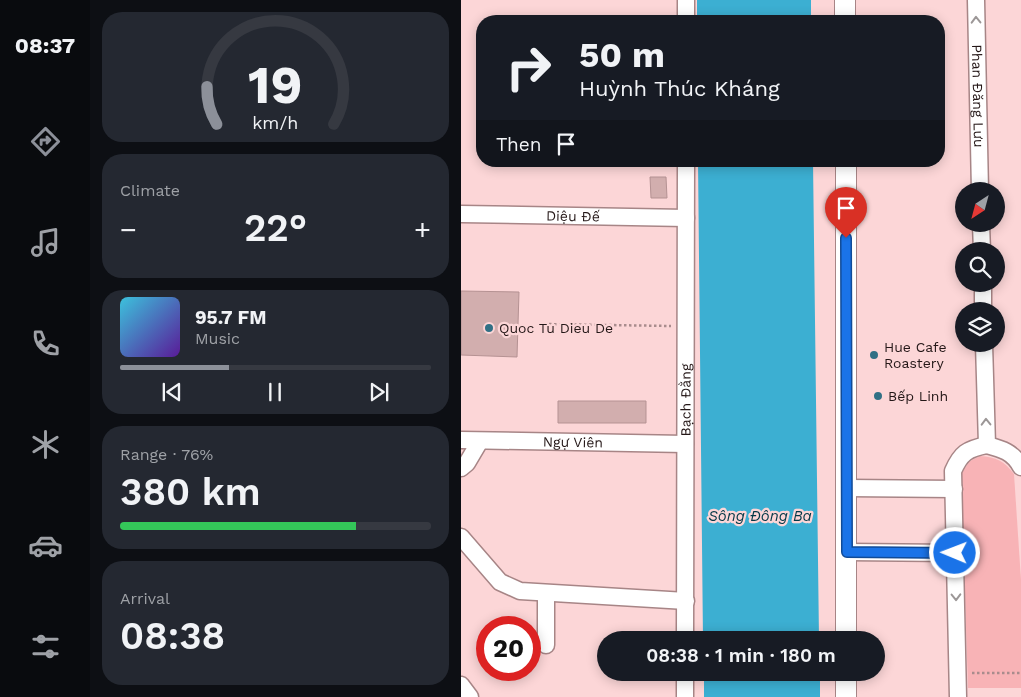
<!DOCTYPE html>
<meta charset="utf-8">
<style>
body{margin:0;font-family:"Work Sans",sans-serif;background:#242831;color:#f1f3f6;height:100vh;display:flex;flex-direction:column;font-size:19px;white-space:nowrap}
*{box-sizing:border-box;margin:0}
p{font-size:16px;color:#9ea1a6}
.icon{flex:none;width:28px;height:28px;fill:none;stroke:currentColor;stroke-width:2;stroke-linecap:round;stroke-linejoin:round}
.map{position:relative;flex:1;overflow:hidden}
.sheet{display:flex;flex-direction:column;gap:12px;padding:12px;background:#0d0f14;width:371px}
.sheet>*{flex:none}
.guide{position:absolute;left:15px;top:15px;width:469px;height:152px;border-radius:20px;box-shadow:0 2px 12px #0003;background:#171b24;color:#f1f3f6;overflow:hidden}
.needle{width:32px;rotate:216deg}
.controls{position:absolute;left:494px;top:182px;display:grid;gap:10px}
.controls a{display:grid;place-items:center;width:50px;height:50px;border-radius:50%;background:#171b24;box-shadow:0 2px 12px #0003;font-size:25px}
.speed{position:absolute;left:15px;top:616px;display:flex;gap:10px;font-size:25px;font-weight:700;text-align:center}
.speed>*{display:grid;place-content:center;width:65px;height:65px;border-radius:50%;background:#171b24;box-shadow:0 2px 12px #0003;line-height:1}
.speed .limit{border:8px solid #d22;background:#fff;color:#111}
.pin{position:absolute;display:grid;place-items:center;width:42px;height:42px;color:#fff;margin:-51px -21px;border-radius:50% 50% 50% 0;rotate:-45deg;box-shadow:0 0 5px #0007}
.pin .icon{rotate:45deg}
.me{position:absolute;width:55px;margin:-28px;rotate:271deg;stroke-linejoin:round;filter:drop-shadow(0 0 4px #0008)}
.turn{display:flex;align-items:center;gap:18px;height:105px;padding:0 20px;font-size:22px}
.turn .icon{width:65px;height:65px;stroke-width:2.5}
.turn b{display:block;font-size:35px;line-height:42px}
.then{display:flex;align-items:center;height:48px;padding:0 20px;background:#0003;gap:10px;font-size:19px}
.big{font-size:38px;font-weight:600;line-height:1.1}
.sheet .tile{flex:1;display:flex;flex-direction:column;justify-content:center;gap:8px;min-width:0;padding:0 18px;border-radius:20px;background:#242831}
.sheet .dial{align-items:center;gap:0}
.dial svg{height:130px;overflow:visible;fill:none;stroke:#363941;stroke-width:7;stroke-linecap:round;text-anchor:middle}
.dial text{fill:#f1f3f6;stroke:none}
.song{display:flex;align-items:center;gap:15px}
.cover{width:60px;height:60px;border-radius:8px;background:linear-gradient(135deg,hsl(190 70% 55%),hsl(270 70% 35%))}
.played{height:5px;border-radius:2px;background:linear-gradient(90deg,#8c9099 35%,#363941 35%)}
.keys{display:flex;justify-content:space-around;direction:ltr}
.heat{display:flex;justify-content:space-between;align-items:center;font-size:28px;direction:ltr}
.charge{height:8px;border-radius:4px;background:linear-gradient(90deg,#34c759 76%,#363941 0)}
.trip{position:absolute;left:136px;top:631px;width:288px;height:50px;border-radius:25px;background:#171b24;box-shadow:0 2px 12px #0003;font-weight:600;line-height:50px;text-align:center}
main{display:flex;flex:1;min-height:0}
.tabs{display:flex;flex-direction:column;width:90px;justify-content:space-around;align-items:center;background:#090b0e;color:#9ea1a6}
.tabs .icon{width:35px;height:35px}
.tabs .current{color:#8c9099}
.tabs b{font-size:22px;color:#f1f3f6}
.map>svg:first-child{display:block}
.green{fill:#f8b3b6}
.water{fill:#3cafd2}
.building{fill:#d2aeae;stroke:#b59293}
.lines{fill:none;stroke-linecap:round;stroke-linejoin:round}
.minor-casing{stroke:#a78586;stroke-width:19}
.major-casing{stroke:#a78586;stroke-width:22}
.path{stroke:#a98c8d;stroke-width:2.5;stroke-dasharray:2.5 2.5;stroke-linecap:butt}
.minor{stroke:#fff;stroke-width:16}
.major{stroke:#fff;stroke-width:20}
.oneway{stroke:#9c9797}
.route-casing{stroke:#114b97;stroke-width:12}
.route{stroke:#1a73e8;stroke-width:9}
.poi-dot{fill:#317085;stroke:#fcd6d7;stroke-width:2}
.labels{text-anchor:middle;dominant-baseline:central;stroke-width:4.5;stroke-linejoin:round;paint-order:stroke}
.street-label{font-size:14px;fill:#241717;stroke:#fcd6d7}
.poi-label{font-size:14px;fill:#241717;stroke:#fcd6d7;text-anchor:start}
.water-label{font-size:15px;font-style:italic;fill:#023746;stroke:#fcd6d7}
</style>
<main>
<nav class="tabs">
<b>08:37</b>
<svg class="icon current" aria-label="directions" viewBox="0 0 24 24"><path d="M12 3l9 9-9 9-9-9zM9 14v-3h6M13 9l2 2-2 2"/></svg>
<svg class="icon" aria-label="music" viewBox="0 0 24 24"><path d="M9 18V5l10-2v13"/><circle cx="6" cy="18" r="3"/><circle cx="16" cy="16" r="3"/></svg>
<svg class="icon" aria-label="phone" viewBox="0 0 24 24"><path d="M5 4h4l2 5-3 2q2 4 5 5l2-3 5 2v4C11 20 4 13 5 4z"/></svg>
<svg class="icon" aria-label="climate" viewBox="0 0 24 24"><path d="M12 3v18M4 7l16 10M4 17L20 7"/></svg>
<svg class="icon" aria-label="car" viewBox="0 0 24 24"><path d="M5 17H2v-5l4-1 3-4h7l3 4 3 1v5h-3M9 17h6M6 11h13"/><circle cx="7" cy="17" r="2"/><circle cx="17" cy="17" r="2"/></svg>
<svg class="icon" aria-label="filters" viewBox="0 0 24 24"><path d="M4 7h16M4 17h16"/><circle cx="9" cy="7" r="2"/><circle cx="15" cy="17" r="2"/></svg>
</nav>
<section class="sheet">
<div class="tile dial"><svg viewBox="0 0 100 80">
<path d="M14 69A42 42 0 1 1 86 69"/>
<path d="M14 69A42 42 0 0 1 8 46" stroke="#8c9099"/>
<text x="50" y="56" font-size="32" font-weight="700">19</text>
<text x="50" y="72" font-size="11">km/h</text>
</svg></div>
<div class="tile"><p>Climate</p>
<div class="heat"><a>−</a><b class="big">22°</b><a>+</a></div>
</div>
<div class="tile">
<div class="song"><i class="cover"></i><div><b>95.7 FM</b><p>Music</p></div></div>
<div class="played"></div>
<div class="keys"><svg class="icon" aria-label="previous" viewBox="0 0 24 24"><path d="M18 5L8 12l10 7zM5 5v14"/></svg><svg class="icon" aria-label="pause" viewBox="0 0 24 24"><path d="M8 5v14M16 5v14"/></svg><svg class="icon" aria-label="next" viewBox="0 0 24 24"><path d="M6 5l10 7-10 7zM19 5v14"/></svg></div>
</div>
<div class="tile"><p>Range · 76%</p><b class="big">380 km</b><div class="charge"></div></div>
<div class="tile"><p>Arrival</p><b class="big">08:38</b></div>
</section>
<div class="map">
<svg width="560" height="697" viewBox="0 0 560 697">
<rect width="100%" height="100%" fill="#fcd6d7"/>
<path class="green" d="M519,456C535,457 543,461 553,474L560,580V688H507L500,473L509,461Z"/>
<path class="water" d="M236,0H350V21H236Z
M237,161H352L358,640H242Z
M243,673H359V697H243Z"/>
<path class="building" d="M189,177H205L206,198H190Z
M0,291L58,292L56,357L0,355Z
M97,401H185V423H97Z"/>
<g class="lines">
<defs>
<g id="minor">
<path d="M225,0V21"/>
<path id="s1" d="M515,0L519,191"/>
<path id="s2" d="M0,214L225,218"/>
<path d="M520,224L521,251"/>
<path d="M522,284V311"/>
<path d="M523,344L526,445C541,449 552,452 560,467"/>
<path id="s3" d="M0,440L224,444"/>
<path d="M0,468L6,463L19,441"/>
<path d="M387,488L493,489"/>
<path d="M0,537L39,582L59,591L225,601"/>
<path d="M386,552L494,553"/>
<path d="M85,594V645"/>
<path id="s4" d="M224,640L225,161"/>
<path d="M0,685L9,697"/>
<path d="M224,697V672"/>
<path d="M497,697L492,471C500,453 506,449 526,445"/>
</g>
<path id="major" d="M384,0V21
M385,161V640
M385,697V672"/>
</defs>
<use href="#minor" class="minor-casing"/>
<use href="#major" class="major-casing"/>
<path class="path" d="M83,324L210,326
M511,673H560"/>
<use href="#minor" class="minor"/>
<use href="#major" class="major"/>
</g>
<defs><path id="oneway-chevron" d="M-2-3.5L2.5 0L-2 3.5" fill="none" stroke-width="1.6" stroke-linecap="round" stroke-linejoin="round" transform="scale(1.25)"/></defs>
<g class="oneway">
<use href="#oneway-chevron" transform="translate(515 20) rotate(-91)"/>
<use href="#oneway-chevron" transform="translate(525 422) rotate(-91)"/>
<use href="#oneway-chevron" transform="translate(495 597) rotate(89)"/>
</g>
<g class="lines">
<defs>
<path id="route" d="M385,238L386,552L494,553"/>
</defs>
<use href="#route" class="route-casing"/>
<use href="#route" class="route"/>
</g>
<g class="poi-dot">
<circle cx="28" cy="328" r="5"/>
<circle cx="413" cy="355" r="5"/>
<circle cx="417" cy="396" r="5"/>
</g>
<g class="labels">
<g class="street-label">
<text stroke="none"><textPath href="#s1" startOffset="96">Phan Đăng Lưu</textPath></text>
<text stroke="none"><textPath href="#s2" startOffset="112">Diệu Đế</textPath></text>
<text stroke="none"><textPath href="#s4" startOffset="240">Bạch Đằng</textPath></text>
<text stroke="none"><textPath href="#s3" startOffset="112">Ngự Viên</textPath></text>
</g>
<g class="poi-label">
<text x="38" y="328">Quoc Tu Dieu De</text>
<text x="423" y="347">Hue Cafe<tspan x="423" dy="16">Roastery</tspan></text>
<text x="427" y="396">Bếp Linh</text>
</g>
<g class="water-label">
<text x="299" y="516">Sông Đông Ba</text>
</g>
</g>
</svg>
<div class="controls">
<a><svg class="needle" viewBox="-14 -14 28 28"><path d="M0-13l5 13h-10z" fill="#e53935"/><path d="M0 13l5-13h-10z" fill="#9ea1a6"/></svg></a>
<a><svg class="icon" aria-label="search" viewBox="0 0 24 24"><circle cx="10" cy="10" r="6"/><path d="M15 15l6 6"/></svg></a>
<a><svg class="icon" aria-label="layers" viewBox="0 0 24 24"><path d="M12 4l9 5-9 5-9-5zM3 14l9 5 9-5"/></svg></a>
</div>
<div class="speed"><div class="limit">20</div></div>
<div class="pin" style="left:385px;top:238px;background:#d93025"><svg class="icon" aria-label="arrive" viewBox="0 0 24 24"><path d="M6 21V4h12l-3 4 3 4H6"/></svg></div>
<svg class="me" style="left:494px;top:553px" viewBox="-20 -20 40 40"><circle r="17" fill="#1a73e8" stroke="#fff" stroke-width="3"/><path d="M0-11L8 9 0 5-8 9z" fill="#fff"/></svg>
<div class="trip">08:38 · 1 min · 180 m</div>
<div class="guide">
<div class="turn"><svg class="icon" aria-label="right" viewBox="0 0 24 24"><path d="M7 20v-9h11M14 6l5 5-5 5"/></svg><div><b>50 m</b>Huỳnh Thúc Kháng</div></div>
<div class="then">Then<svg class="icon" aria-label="arrive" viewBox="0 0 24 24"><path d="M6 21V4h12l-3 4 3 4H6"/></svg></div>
</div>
</div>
</main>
